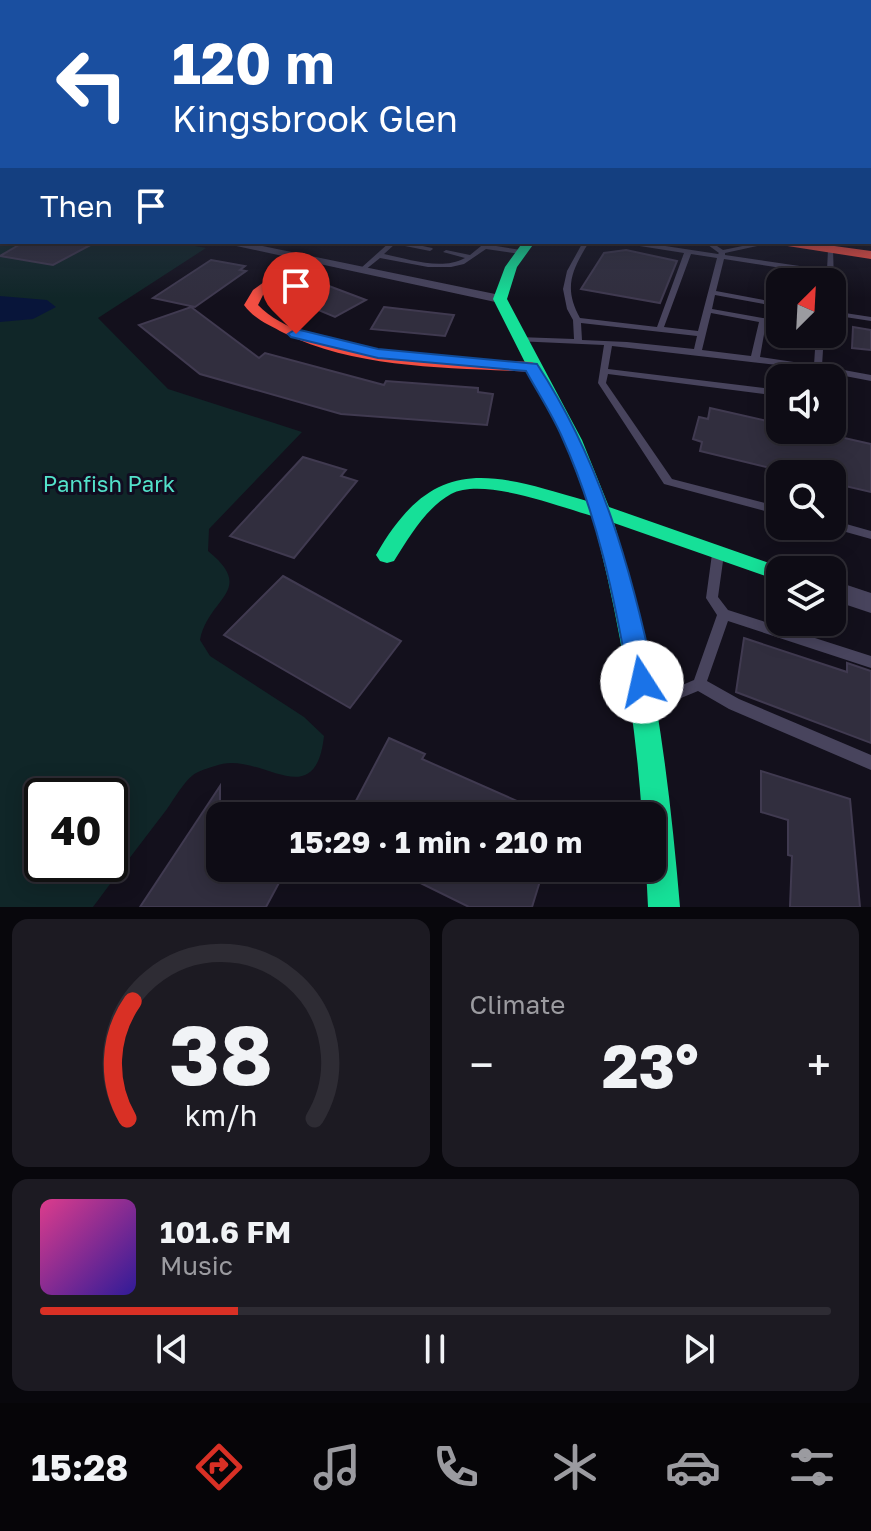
<!DOCTYPE html>
<meta charset="utf-8">
<style>
body{margin:0;font-family:"Golos Text",sans-serif;background:#1c1a22;color:#f1f3f6;height:100vh;display:flex;flex-direction:column;font-size:30px;white-space:nowrap}
*{box-sizing:border-box;margin:0}
p{font-size:26px;color:#9b9ba0}
.icon{flex:none;width:44px;height:44px;fill:none;stroke:currentColor;stroke-width:2;stroke-linecap:round;stroke-linejoin:round}
.map{position:relative;height:907px;overflow:hidden}
.sheet{display:flex;flex-direction:column;gap:12px;padding:12px;background:#08070c;flex:1}
.sheet>*{flex:none}
.top-card{position:absolute;left:0px;top:0px;width:872px;height:244px;box-shadow:0 4px 20px #0003,0 0 0 2px #2e2c34;background:#1a4fa0;color:#fff;overflow:hidden}
.needle{width:52px;rotate:24deg}
.fabs{position:absolute;left:766px;top:268px;display:grid;gap:16px}
.fabs a{display:grid;place-items:center;width:80px;height:80px;border-radius:16px;background:#0e0c15;box-shadow:0 4px 20px #0003,0 0 0 2px #2e2c34;font-size:40px}
.speed{position:absolute;left:24px;top:778px;display:flex;gap:16px;font-size:40px;font-weight:700;text-align:center}
.speed>*{display:grid;place-content:center;width:104px;height:104px;border-radius:50%;background:#0e0c15;box-shadow:0 4px 20px #0003,0 0 0 2px #2e2c34;line-height:1}
.speed .limit{border:4px solid #111;border-radius:12px;background:#fff;color:#111}
.pin{position:absolute;display:grid;place-items:center;width:68px;height:68px;color:#fff;margin:-82px -34px;border-radius:50% 50% 50% 0;rotate:-45deg;box-shadow:0 0 8px #0007}
.pin .icon{rotate:45deg}
.me{position:absolute;width:88px;margin:-44px;rotate:350deg;stroke-linejoin:round;filter:drop-shadow(0 0 6px #0008)}
.turn{display:flex;align-items:center;gap:28px;height:168px;padding:0 40px;font-size:36px}
.turn .icon{width:104px;height:104px;stroke-width:2.5}
.turn b{display:block;font-size:56px;line-height:68px}
.then{display:flex;align-items:center;height:76px;padding:0 40px;background:#0003;gap:16px;font-size:30px}
.big{font-size:60px;font-weight:700;line-height:1.1}
.sheet .tile{flex:1;display:flex;flex-direction:column;justify-content:center;gap:12px;min-width:0;padding:0 28px;border-radius:16px;background:#1c1a22}
.sheet .dial{align-items:center;gap:0}
.dial svg{height:208px;overflow:visible;fill:none;stroke:#2e2c34;stroke-width:7;stroke-linecap:round;text-anchor:middle}
.dial text{fill:#f1f3f6;stroke:none}
.song{display:flex;align-items:center;gap:24px}
.cover{width:96px;height:96px;border-radius:12px;background:linear-gradient(135deg,hsl(330 70% 55%),hsl(250 70% 35%))}
.played{height:8px;border-radius:4px;background:linear-gradient(90deg,#d93025 25%,#2e2c34 25%)}
.keys{display:flex;justify-content:space-around;direction:ltr}
.heat{display:flex;justify-content:space-between;align-items:center;font-size:44px;direction:ltr}
.sheet .tiles{flex:1;display:grid;gap:12px;grid-template-columns:1fr 1fr}
.tile:last-child{grid-column:span 2}
.trip{position:absolute;left:206px;top:802px;width:460px;height:80px;border-radius:16px;background:#0e0c15;box-shadow:0 4px 20px #0003,0 0 0 2px #2e2c34;font-weight:700;line-height:80px;text-align:center}
.tab-bar{display:flex;height:128px;justify-content:space-around;align-items:center;background:#060508;color:#9b9ba0}
.tab-bar .icon{width:56px;height:56px}
.tab-bar .on{color:#d93025}
.tab-bar b{font-size:36px;color:#f1f3f6}
.map>svg:first-child{display:block}
.green{fill:#102628;fill-rule:evenodd}
.water{fill:#08153a}
.building{fill:#312e3e;stroke:#403a50;stroke-width:2}
.lines{fill:none;stroke-linecap:round;stroke-linejoin:round}
.lane{fill:#48445d;fill-rule:evenodd}
.street{fill:#48445d;fill-rule:evenodd}
.fast{fill:#16e098;fill-rule:evenodd}
.jam{fill:#f24e42;fill-rule:evenodd}
.route{fill:#1a73e8;stroke:#114b97;stroke-width:2}
.labels{text-anchor:middle;dominant-baseline:central;stroke-width:6;stroke-linejoin:round;paint-order:stroke}
.park-label{font-size:22px;fill:#53e2ca;stroke:#110c20}
</style>
<div class="map">
<svg width="871" height="907" viewBox="0 0 871 907">
<rect width="100%" height="100%" fill="#13101c"/>
<path class="green" d="M0,214L2,242H173L206,248L98,318L168,389L302,432L209,529L208,551C257,591 208,597 200,640L210,656L304,717L324,736C315,818 258,748 215,766C208,768 198,771 193,775C183,783 174,799 167,809C142,842 117,874 93,907H0ZM42,796H110V864H42Z"/>
<path class="water" d="M0,296L47,300L56,307L33,319L0,322Z"/>
<path class="building" d="M24,242H96L53,265L0,256Z
M626,250L677,261L660,303L581,289L604,253Z
M211,260L245,266L240,270L246,271L195,307L153,298Z
M313,280L366,300L335,317L285,296Z
M191,307L259,358L265,353L384,385L386,381L478,388V392L493,394L487,425L341,414L200,374L139,325Z
M384,307L454,315L445,336L371,329Z
M853,327L871,330V350L852,348Z
M710,408L780,424V430H809L871,444V492L832,483V474H795L700,451L702,442L693,439L699,417L708,419Z
M303,457L346,470L341,476L357,481L294,558L230,536Z
M283,576L401,641L350,708L224,635Z
M744,638L847,672V663L871,671V743L736,692Z
M389,738L425,754L422,759L551,816H348Z
M761,771L850,799L860,907H790L792,856L788,855V820L761,812Z
M220,786V868H287L266,907H140Z
M390,868H544L532,907H469Z"/>
<g class="lines">
<path class="lane" d="M870,205H871V209H870Z
M870,217H871V221H870Z
M870,230H871V234H870Z
M390,242H404L432,248L433,249L430,251L395,244L384,254C409,259 441,271 465,258L443,252L446,250L470,255L486,242H493L490,245L521,250L524,252L521,254L486,249L464,264L451,267H428L380,258L365,270H361V268Z
M583,242H589C572,270 563,287 580,318L657,327L684,253L627,244L624,242H639L718,254L719,253L704,242H711L723,250L762,242H775L725,253V255L827,270L828,250L833,249L834,282L832,284V282H826L827,275L724,259L716,291L780,303V307L715,295L712,309L780,321V325L766,323L760,357L814,365L816,334H824L822,366L871,375V381L803,368L612,346L608,369L780,390V396L608,374L606,383L672,479L780,507V515L664,484L598,383L604,345L515,341V337H518L574,339L573,320L567,309L563,289L567,271ZM691,254L717,258L698,331L664,327ZM711,313L759,322L751,356L702,350ZM581,323L697,336L694,349L627,342L582,340Z
M832,311L871,317V321L832,315Z
M832,520L871,531V539L828,527L832,526Z
M718,550L722,551L724,554L718,597L728,610L871,656V668L728,621L707,681L739,699L871,755V770L729,709L698,691L681,698L643,688L641,684L643,680L648,678L680,686L694,680L717,615L706,598L712,554L714,551Z"/>
<path class="street" d="M218,242H243L500,295L507,299L500,303Z
M832,580L871,593V613L832,600Z"/>
<path class="fast" d="M523,242H535L517,267L507,299L582,440L609,507L789,570H780V581L614,523C653,649 669,777 680,907H648L646,868H652V816H642C635,714 619,615 592,516C558,506 483,477 451,494C425,509 410,536 394,561L387,563L380,561L376,555C434,453 489,472 587,501L564,440L493,299L505,267Z"/>
<path class="jam" d="M775,242H805L871,251V259L781,245Z
M304,253L310,257L308,260L263,295L258,305C311,359 459,358 532,362L540,367L532,372C449,367 360,370 284,333C269,325 254,319 244,305L253,290Z"/>
</g>
<linearGradient id="sky" x2="0" y2="1"><stop stop-color="#0a090f"/><stop offset="0.57" stop-color="#33374b"/><stop offset="1" stop-color="#33374b" stop-opacity="0"/></linearGradient>
<rect width="871" height="298" fill="url(#sky)"/>
<path class="route" d="M296,329L378,349L537,364C600,460 632,570 655,682L651,690L642,693L633,690L629,682C615,599 597,514 562,437C552,414 538,393 526,371L378,358L291,337L288,334Z"/>
<g class="labels">
<g class="park-label">
<text x="109" y="483">Panfish Park</text>
</g>
</g>
</svg>
<div class="fabs">
<a><svg class="needle" viewBox="-14 -14 28 28"><path d="M0-13l5 13h-10z" fill="#e53935"/><path d="M0 13l5-13h-10z" fill="#9b9ba0"/></svg></a>
<a><svg class="icon" aria-label="sound" viewBox="0 0 24 24"><path d="M4 9h4l5-4v14l-5-4H4zM17 9q2 3 0 6"/></svg></a>
<a><svg class="icon" aria-label="search" viewBox="0 0 24 24"><circle cx="10" cy="10" r="6"/><path d="M15 15l6 6"/></svg></a>
<a><svg class="icon" aria-label="layers" viewBox="0 0 24 24"><path d="M12 4l9 5-9 5-9-5zM3 14l9 5 9-5"/></svg></a>
</div>
<div class="speed"><div class="limit">40</div></div>
<div class="pin" style="left:296px;top:334px;background:#d93025"><svg class="icon" aria-label="arrive" viewBox="0 0 24 24"><path d="M6 21V4h12l-3 4 3 4H6"/></svg></div>
<svg class="me" style="left:642px;top:682px" viewBox="-20 -20 40 40"><circle r="19" fill="#fff"/><path d="M0-13L10 11 0 6-10 11z" fill="#1a73e8"/></svg>
<div class="trip">15:29 · 1 min · 210 m</div>
<div class="top-card">
<div class="turn"><svg class="icon" aria-label="left" viewBox="0 0 24 24"><path d="M17 20v-9H6M10 6l-5 5 5 5"/></svg><div><b>120 m</b>Kingsbrook Glen</div></div>
<div class="then">Then<svg class="icon" aria-label="arrive" viewBox="0 0 24 24"><path d="M6 21V4h12l-3 4 3 4H6"/></svg></div>
</div>
</div>
<section class="sheet">
<div class="tiles">
<div class="tile dial"><svg viewBox="0 0 100 80">
<path d="M14 69A42 42 0 1 1 86 69"/>
<path d="M14 69A42 42 0 0 1 16 24" stroke="#d93025"/>
<text x="50" y="56" font-size="32" font-weight="700">38</text>
<text x="50" y="72" font-size="11">km/h</text>
</svg></div>
<div class="tile"><p>Climate</p>
<div class="heat"><a>−</a><b class="big">23°</b><a>+</a></div>
</div>
<div class="tile">
<div class="song"><i class="cover"></i><div><b>101.6 FM</b><p>Music</p></div></div>
<div class="played"></div>
<div class="keys"><svg class="icon" aria-label="previous" viewBox="0 0 24 24"><path d="M18 5L8 12l10 7zM5 5v14"/></svg><svg class="icon" aria-label="pause" viewBox="0 0 24 24"><path d="M8 5v14M16 5v14"/></svg><svg class="icon" aria-label="next" viewBox="0 0 24 24"><path d="M6 5l10 7-10 7zM19 5v14"/></svg></div>
</div>
</div>
</section>
<nav class="tab-bar">
<b>15:28</b>
<svg class="icon on" aria-label="directions" viewBox="0 0 24 24"><path d="M12 3l9 9-9 9-9-9zM9 14v-3h6M13 9l2 2-2 2"/></svg>
<svg class="icon" aria-label="music" viewBox="0 0 24 24"><path d="M9 18V5l10-2v13"/><circle cx="6" cy="18" r="3"/><circle cx="16" cy="16" r="3"/></svg>
<svg class="icon" aria-label="phone" viewBox="0 0 24 24"><path d="M5 4h4l2 5-3 2q2 4 5 5l2-3 5 2v4C11 20 4 13 5 4z"/></svg>
<svg class="icon" aria-label="climate" viewBox="0 0 24 24"><path d="M12 3v18M4 7l16 10M4 17L20 7"/></svg>
<svg class="icon" aria-label="car" viewBox="0 0 24 24"><path d="M5 17H2v-5l4-1 3-4h7l3 4 3 1v5h-3M9 17h6M6 11h13"/><circle cx="7" cy="17" r="2"/><circle cx="17" cy="17" r="2"/></svg>
<svg class="icon" aria-label="filters" viewBox="0 0 24 24"><path d="M4 7h16M4 17h16"/><circle cx="9" cy="7" r="2"/><circle cx="15" cy="17" r="2"/></svg>
</nav>
